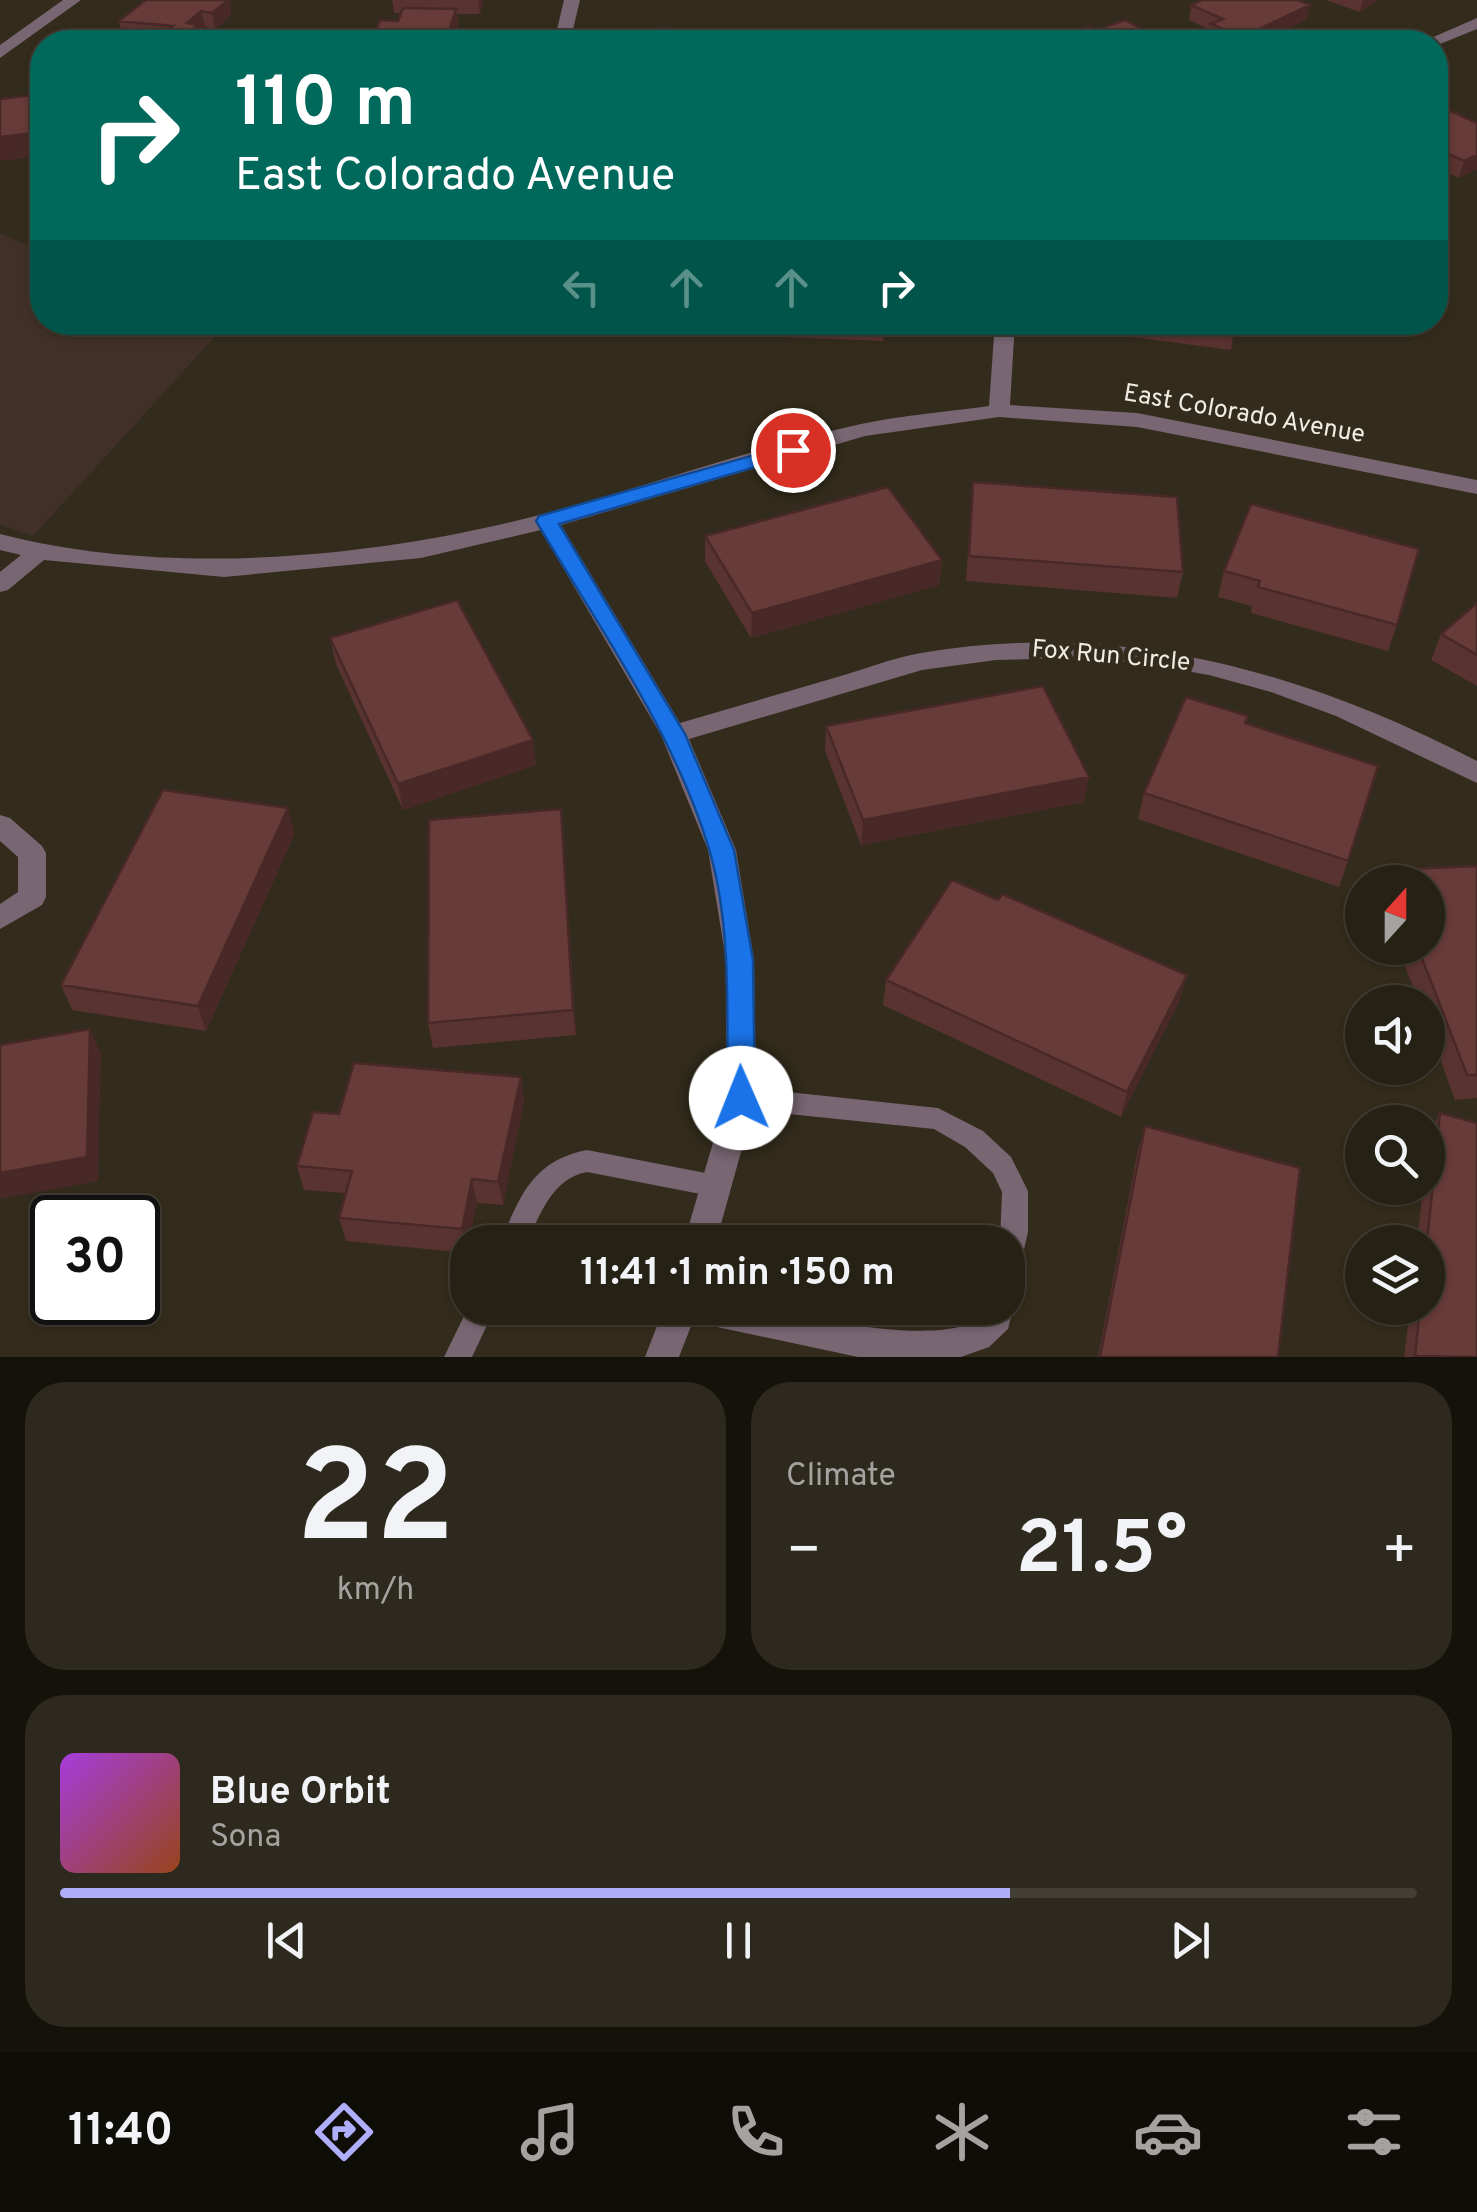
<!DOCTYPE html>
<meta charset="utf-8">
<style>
body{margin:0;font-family:Overpass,sans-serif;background:#2e291e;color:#f1f3f6;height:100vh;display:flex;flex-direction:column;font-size:38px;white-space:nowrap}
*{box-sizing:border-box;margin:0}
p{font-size:32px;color:#a4a3a0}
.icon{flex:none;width:55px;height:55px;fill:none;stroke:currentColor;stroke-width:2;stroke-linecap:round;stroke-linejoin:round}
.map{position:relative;height:1357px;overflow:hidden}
.panel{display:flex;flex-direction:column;gap:25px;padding:25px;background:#15120c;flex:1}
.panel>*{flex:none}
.top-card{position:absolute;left:30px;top:30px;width:1418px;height:305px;border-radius:40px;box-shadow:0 2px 8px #0004,0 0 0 2px #423e34;background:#00695c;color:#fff;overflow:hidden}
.needle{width:65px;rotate:21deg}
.controls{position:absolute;left:1345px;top:865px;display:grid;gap:20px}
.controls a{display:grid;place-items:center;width:100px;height:100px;border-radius:50%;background:#262115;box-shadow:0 2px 8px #0004,0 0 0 2px #423e34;font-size:50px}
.speed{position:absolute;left:30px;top:1195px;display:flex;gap:20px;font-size:50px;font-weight:700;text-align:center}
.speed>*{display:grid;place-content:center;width:130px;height:130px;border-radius:50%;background:#262115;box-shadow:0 2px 8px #0004,0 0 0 2px #423e34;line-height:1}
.speed .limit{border:5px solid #111;border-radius:15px;background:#fff;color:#111}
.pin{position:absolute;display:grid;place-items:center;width:85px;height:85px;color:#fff;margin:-42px;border:5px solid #fff;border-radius:50%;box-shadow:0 2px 10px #0007}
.me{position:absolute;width:110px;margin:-55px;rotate:359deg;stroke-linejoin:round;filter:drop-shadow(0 0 8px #0008)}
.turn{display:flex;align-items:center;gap:35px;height:210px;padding:0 40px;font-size:45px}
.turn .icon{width:130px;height:130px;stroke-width:2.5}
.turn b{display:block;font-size:70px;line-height:85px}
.lanes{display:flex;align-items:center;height:95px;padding:0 40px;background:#0003;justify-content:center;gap:50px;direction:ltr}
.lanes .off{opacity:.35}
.big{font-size:75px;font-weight:700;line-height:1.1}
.panel .tile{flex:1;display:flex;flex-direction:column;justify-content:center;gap:15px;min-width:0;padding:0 35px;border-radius:40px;background:#2e291e}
.panel .dial{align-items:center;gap:0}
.dial b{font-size:130px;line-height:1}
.song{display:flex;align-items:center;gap:30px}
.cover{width:120px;height:120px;border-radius:15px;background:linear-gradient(135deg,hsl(280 70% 55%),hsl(20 70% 35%))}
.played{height:10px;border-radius:5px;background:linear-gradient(90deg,#afaefa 70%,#423e34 70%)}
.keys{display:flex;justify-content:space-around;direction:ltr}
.heat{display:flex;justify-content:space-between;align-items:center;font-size:55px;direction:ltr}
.panel .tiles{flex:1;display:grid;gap:25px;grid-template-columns:1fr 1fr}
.tile:last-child{grid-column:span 2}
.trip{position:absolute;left:450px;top:1225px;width:575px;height:100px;border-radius:40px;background:#262115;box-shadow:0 2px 8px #0004,0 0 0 2px #423e34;font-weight:700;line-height:100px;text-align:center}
.dock{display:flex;height:160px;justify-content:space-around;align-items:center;background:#0f0d08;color:#a4a3a0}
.dock .icon{width:70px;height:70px}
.dock .active{color:#afaefa}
.dock b{font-size:45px;color:#f1f3f6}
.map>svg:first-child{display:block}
.commercial{fill:#413027}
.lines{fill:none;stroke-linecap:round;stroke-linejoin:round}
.lane{fill:#786672;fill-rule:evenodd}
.street{fill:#786672;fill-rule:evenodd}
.wall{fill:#593330}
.shaded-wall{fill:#482927}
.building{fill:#673b38;stroke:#482927;stroke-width:2.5}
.route{fill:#1a73e8;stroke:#114b97;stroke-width:2.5}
.labels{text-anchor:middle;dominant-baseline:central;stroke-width:10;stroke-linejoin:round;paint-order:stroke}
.street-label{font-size:25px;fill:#f0ece2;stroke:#332c1c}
</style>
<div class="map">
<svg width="1477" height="1357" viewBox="0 0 1477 1357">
<rect width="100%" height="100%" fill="#332c1c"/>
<path class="commercial" d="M0,233L42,252V322H203L221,330L33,536L0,525Z"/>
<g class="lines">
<path class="lane" d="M741,1087L938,1108L983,1131L1011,1157L1028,1191V1232L1017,1280L1008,1283V1242H1000L1002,1192L993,1173L965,1147L934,1129L741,1109L732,1106L729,1098L732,1090Z
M587,1150L716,1175L725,1178L729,1186L725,1194L716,1197L587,1172C552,1179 541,1213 527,1242H501C519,1196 534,1160 587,1150Z
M1008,1298L1013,1308L1008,1329L989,1347L961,1357H858L689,1321L680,1317L676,1308C698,1307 723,1306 745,1308C794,1312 965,1357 987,1308H1008Z
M468,1308H495L472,1357H444Z"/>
<path class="street" d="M63,0H81L0,58V45Z
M564,0H580L570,42H554Z
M1477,18V29L1435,46V42H1422Z
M995,322H1015L1010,405L1137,413L1477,480V494L1137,427L999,417L865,436L561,525L680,723C731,708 783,693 834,678C863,670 891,658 921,653C1117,619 1304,671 1477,761V783L1336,716L1271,692L1209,675L1139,663L1068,658L996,660L922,670L689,739L736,850L754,960L756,1098L716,1242H684L726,1098V960L708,850L661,735L541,530L421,558L224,577L44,560L8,590L0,592V572L21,555L0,550V534C170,578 379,558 547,513C652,485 755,447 861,424C903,415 946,412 989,406Z
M0,815L10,818L42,846L46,853V897L42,905L0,929V904L18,892V857L0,841Z
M664,1308H698L679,1357H645Z"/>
</g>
<path class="wall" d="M146,0H230L231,15L215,29L205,27L199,31L201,41L199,42H169V41L122,36L119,21Z
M392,0H482L483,3L480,14H457L458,24L455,32L471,33L472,42H377L375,33L398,21L401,13H394Z
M1326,0H1379L1360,12Z
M1191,5H1310L1306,20L1260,42H1215L1208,40L1210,30L1189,20Z
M1435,107L1477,123L1459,178L1446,172L1435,178Z
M755,322H884L883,341L755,336Z
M1119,322H1235L1231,350L1117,335Z
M973,482L1183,572L1177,598L966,581Z
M1251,504L1397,625L1388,651L1251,613L1252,606L1218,597L1224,571Z
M705,536L942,560L939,585L751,638L705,561Z
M1477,603V686L1431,660L1441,634Z
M330,638L533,740L536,765L403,810L336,664Z
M1245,724L1348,861L1339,887L1138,819L1144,793Z
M826,726L1084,802L861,845L825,751Z
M561,809L576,1035L433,1048L428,1023Z
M295,833L206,1031L72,1010L61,985Z
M1477,866V1098L1455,1100L1428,1026V1002H1419L1398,948H1428V882H1383L1388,870Z
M886,980L1180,1000L1121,1117L883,1005Z
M521,1077L524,1101L503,1205L477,1203L466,1253L346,1241L339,1218L345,1193L304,1190L297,1166L339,1114Z
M1440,1113L1477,1357H1404L1410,1308H1428V1242H1417L1423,1188H1428V1137Z
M1145,1126L1278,1357H1098L1138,1150Z"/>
<path class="shaded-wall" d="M218,0H230L231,15L215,29L212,13Z
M478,0H482L483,3L480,14Z
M1363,0H1379L1360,12Z
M1310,5L1306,20L1260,42H1241L1242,37Z
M456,9L458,24L452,42L449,32Z
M201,11L205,27L199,31L201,41L199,42H188L186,35L187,23Z
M42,132V156L0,161V137Z
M1451,155L1446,172L1435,178V164Z
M1477,155V169L1459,178L1464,161Z
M942,560L939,585L751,638L752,613Z
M533,740L536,765L403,810L398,784Z
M1089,777L1084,802L861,845L863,820Z
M288,808L295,833L206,1031L198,1006Z
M561,809L563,835L576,1035L573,1010Z
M1187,975L1180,1000L1121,1117L1127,1092Z
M90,1029L101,1054L98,1181L0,1199V1173Z
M521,1077L524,1101L503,1205L498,1182Z
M472,1179L477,1203L466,1253L462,1229Z"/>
<path class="building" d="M146,0H228L212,13L201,11L187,23L198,25L186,35L166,31L173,26L119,21Z
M1202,0H1298L1310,5L1242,37L1211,24L1223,19L1191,5Z
M403,8L456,9L449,32L471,33L468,42H395L399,34L375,33L380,20L398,21Z
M1125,20L1166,42H1044L1090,26L1097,30Z
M659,28L750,35L747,42H653Z
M42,94V132L0,137V99Z
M1438,105L1477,123V155L1464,161L1451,155L1435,164V107Z
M1152,322H1235L1234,333Z
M973,482L1177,497L1183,572L969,556Z
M888,487L942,560L752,613L705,536Z
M1251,504L1419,549L1397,625L1258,587L1260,581L1224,571Z
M457,600L533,740L398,784L330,638Z
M1477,603V655L1441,634Z
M1043,686L1089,777L863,820L826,726Z
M1186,697L1248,716L1245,723L1378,766L1348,861L1144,793Z
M163,790L288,808L198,1006L61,985Z
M561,809L573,1010L428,1023L429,820Z
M1477,866V1075H1467L1418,948H1428V882H1393L1388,870Z
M952,880L998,900L1002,894L1187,975L1127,1092L886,980Z
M90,1029L87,1157L0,1173V1045Z
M354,1063L521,1077L498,1182L472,1179L462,1229L339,1218L352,1171L297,1166L313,1112L339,1114Z
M1440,1113L1477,1123V1357L1415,1356L1420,1308H1428L1427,1242Z
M1145,1126L1300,1168L1278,1357H1100Z"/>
<path class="route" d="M793,444L803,450L800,454L559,524L685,734L734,850L753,960L755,1098L751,1107L741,1111L731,1107L727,1098C727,1020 732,925 709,849C674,732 598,626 536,521L539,516Z"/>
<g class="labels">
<g class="street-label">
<text transform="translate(1244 415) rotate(10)">East Colorado Avenue</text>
<text transform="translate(1111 657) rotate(5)">Fox Run Circle</text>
</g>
</g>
</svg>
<div class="controls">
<a><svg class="needle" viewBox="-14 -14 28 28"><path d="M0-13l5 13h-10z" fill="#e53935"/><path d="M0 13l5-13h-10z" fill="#a4a3a0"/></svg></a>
<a><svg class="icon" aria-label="sound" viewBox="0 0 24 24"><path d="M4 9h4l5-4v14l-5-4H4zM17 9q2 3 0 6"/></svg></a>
<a><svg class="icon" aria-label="search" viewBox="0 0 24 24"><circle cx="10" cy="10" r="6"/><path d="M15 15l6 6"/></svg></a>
<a><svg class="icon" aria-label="layers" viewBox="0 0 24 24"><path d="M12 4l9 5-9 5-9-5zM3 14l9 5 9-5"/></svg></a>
</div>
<div class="speed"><div class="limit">30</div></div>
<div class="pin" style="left:793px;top:450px;background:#d93025"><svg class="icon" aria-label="arrive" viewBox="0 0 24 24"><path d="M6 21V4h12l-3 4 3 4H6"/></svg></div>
<svg class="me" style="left:741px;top:1098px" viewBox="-20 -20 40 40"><circle r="19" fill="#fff"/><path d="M0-13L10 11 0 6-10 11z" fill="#1a73e8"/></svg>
<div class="trip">11:41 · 1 min · 150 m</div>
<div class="top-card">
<div class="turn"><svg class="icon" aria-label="right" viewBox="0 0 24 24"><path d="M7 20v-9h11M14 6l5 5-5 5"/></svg><div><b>110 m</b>East Colorado Avenue</div></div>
<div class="lanes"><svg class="icon off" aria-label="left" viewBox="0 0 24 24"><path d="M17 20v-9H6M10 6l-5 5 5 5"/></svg><svg class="icon off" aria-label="ahead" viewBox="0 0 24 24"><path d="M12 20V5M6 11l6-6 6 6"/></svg><svg class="icon off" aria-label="ahead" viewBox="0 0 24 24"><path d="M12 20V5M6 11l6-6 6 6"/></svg><svg class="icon" aria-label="right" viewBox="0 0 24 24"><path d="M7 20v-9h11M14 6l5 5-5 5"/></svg></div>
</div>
</div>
<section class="panel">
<div class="tiles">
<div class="tile dial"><b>22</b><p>km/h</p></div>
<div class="tile"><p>Climate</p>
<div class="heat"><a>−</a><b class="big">21.5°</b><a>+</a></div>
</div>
<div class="tile">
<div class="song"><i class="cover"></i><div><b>Blue Orbit</b><p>Sona</p></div></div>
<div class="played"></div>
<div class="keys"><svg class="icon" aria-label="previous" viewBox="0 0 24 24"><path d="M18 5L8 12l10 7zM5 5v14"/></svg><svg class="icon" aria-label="pause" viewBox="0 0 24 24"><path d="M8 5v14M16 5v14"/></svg><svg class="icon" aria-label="next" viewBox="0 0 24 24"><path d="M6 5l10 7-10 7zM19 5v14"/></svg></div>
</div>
</div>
</section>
<nav class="dock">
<b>11:40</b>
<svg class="icon active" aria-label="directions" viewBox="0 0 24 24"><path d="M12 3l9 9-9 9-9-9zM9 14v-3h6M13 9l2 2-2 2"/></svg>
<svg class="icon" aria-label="music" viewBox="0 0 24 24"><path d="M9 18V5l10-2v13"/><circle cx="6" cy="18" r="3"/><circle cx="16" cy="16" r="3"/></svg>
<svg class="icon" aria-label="phone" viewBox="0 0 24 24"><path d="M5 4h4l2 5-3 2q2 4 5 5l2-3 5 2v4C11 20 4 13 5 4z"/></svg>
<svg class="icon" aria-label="climate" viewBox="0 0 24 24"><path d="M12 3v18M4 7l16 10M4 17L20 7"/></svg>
<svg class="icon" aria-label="car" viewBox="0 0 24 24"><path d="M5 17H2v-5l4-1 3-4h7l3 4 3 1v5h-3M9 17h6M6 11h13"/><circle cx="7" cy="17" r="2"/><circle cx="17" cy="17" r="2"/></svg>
<svg class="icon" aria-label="filters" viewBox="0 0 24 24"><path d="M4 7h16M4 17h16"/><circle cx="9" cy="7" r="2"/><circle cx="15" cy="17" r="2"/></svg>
</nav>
